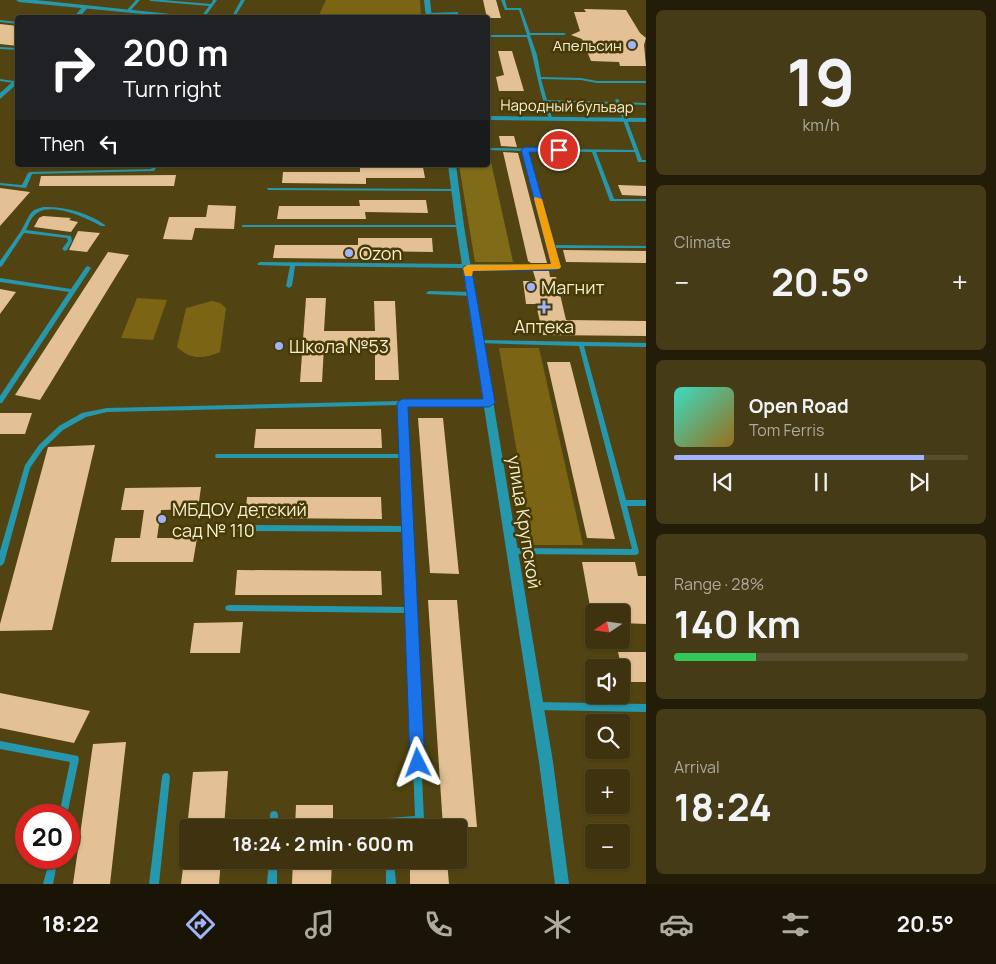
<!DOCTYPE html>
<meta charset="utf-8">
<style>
body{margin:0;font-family:Manrope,sans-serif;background:#453b17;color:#f1f3f6;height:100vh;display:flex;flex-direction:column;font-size:19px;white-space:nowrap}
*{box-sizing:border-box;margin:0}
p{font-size:16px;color:#adaa9e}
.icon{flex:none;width:28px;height:28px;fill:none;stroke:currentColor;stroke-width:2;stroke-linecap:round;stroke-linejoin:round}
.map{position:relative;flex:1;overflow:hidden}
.side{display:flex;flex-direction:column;gap:10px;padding:10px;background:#221c08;width:350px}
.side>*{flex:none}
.guide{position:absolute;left:15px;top:15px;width:475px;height:152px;border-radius:5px;box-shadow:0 1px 4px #0004,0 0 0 1px #574e2e;background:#202124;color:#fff;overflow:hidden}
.needle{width:32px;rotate:257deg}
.buttons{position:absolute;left:585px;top:604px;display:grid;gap:10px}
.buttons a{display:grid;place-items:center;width:45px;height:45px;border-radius:5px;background:#3e330e;box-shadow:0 1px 4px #0004,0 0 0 1px #574e2e;font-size:25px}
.speed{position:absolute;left:15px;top:804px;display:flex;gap:10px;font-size:25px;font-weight:700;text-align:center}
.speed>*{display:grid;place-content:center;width:65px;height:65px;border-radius:50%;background:#3e330e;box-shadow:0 1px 4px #0004,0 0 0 1px #574e2e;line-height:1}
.speed .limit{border:8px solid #d22;background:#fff;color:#111}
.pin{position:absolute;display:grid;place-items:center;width:42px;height:42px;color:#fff;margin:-21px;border:2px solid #fff;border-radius:50%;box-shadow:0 1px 5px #0007}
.me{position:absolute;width:55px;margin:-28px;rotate:357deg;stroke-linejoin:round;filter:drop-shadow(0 0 4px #0008)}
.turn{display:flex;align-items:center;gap:18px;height:105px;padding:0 25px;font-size:22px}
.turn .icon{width:65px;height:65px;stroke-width:2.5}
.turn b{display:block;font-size:35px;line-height:42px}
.then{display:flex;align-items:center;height:48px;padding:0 25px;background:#0003;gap:10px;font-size:19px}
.big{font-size:38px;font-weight:700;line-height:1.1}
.side .widget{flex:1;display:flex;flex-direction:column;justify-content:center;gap:8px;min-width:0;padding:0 18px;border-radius:8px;background:#453b17}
.side .dial{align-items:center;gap:0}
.dial b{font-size:65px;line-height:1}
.song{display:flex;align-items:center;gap:15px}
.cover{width:60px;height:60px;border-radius:8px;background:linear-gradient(135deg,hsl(170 70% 55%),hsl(40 70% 35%))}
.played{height:5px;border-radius:2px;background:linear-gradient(90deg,#a1b3fd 85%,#574e2e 85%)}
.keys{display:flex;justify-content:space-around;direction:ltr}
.heat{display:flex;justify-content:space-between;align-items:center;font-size:28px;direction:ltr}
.charge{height:8px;border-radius:4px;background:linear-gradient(90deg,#34c759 28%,#574e2e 0)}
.trip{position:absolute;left:179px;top:819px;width:288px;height:50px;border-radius:5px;background:#3e330e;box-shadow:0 1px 4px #0004,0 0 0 1px #574e2e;font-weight:700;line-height:50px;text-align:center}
.tabs{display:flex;height:80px;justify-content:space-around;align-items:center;background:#191406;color:#adaa9e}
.tabs .icon{width:35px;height:35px}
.tabs .selected{color:#a1b3fd}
.tabs b{font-size:22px;color:#f1f3f6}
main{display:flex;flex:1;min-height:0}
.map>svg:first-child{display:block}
.green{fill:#7b6514}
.forest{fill:#806b19}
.building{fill:#e3c195}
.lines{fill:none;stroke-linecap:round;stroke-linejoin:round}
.service{fill:#2598ad;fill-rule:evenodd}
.minor{fill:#2598ad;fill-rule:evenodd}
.tertiary{fill:#2598ad;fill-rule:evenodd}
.route{fill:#1a73e8;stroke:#114b97}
.slow{fill:#f59e0b}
.poi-dot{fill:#a1b3fd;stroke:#473a04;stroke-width:2}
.labels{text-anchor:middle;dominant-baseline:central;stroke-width:5;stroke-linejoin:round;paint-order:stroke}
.far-poi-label{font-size:15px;fill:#f4edd3;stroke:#473a04;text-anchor:end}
.far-street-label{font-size:15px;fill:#f4edd3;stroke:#473a04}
.poi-label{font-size:18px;fill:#f4edd3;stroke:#473a04;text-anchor:start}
.street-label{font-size:18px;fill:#f4edd3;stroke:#473a04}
</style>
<main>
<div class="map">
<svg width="646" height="884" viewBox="0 0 646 884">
<rect width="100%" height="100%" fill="#524412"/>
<path class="green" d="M326,0H420L421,17H318Z
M137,298L167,300L153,340L121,338Z
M212,301L220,303L226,308L220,352C204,359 190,360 177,347L186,308Z
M499,348H539L583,545H533Z"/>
<path class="forest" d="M488,162H491L513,262H475L459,165H488Z"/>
<path class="building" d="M483,0H496L501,18H487Z
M584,9L626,10L640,33L646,38L644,45L646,66H620L619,62L591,61L582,39L571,35L580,31L574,12H586Z
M0,24L18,26V46L0,44Z
M498,51H512L524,91H499L496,77L504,75Z
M499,136H514L517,147L501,146Z
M503,152L518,153L547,263H531L528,261Z
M360,167H423L425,178H366V184L282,183L283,172H360Z
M176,175L174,186H39L41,176Z
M618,185L646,186V196L622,195Z
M0,188L30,192L0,226Z
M359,200H426L428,213L365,212L366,219H277L279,206H360Z
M208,205L236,206L234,229L195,228L192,240L163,239L169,217H206Z
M43,216L71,218L69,220L78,222L71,232L34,227L39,218Z
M78,231L100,233L87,252L69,250Z
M358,238H432L433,252L369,251V259L273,258L275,245H358Z
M563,250L646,251V263L566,262Z
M108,252L129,255L40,400L15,395Z
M533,271H549L550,277H556L566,320L646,321V336L543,335L536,304H526L523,281H536Z
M0,289L16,292L0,314Z
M306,298H326L324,331H375L374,301H395L399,380H375V346H324L322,382H300Z
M547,362H570L615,539L587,538Z
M0,413H32L25,434H0Z
M418,418H443L459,574L430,573Z
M256,429H381L382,448H254Z
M95,445L52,630L0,631V624L48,447Z
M201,487L198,509L161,510L157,538H197L193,562H111L115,538H140L144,510H121L125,488Z
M247,497H381L382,519L245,518Z
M582,562H635L638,576H646V624L621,623V612H591Z
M237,570L381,571L382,595H235Z
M428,600H457L477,827H443Z
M243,622L240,653H190L194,623Z
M618,652H646V682H625Z
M0,693L90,711L74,743L0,728Z
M126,742L110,884H73L93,744Z
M228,771L224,828H187L193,772Z
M296,805H333V828H295Z
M184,860H221L219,884H181Z
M293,860H332L331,884H292Z
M410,860H447L449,884H410Z"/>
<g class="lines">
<path class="service" d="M136,0H140L130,11H128V9Z
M149,0H163L211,4L213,0H217L204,18L201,17L209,6L151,1Z
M241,0H245L234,18H231Z
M501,0H505L507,8H521L530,33H564L566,34L564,35H530L537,55L541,77L581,78L597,81H646V83H597L581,80L541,79L547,100L616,102L615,100L617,99H618L620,102L646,103V105L621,104L642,160H646V162H638L635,152H596L614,199H646V201H610L592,152L527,151L553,245L646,246V248H554L559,267L556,269L295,266L292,286L289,288L286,286L290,266L258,265L257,264L260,262L553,265L523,151L488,150V148L634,150L617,104L548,102L552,118L549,119L544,102L542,101L543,100C537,79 534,58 527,37H488V35H527L519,10H505Z
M457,12H458V14L429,15L427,14L429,13Z
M0,20L18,22V24L0,22Z
M0,47L18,48V50L0,49Z
M0,79L14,81L16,82L14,83L0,81Z
M154,165H158L154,171H152L32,174L26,188L0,185V183L22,185L28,173L30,172L151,169Z
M315,165H347L345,166L316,167L314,166Z
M267,188L455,189L457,190L455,191L269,190L267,189Z
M43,207C64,206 89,213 105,225V226H101C87,218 52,202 37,213C31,217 29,224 26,230L71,236L72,241L67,250L65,251L62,249L68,241L67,238L24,233L2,266L0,267V261L21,231L30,214L34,210Z
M242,225H460L462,226L460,227H242Z
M88,266L91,268L2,403H0V396L69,292L0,282V278L71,289L86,267Z
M429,291L472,292L475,294L472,296L427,294L426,293Z
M480,340L646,343V347L584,346L626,500H646V506H627L639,552L638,554L636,555L512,554L510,553L509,551L510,549L512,548L632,549L579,346L478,343L477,342L478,341Z
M402,401H489L492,403L489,405H405L424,820L423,823L420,824L384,828V822L385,819L388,818L415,816L407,613L229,611L226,610L225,608L226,606L229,605L407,607L404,532L238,531L236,530L235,528L236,526L238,525L404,526L401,458H216L215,456L216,454H401L399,405L107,412L86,417L63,430L43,449L30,468L4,563L2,565L0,566V551L25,465L39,445L59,426L82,413L107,408Z
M537,702L646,704V712L537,710L534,709L533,706L534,703Z
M0,741L78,756L79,759L67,815H59L70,762L0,749Z
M166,773L169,774L170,777L159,884H149L162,777L163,774Z
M274,811L277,812L278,815V828H270V815L271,812Z
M50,858H58L53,884H43Z
M269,860H277V884H267Z
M386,860H394L396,884H386Z"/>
<path class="minor" d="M84,5L89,6L79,18H73Z
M18,77V83L0,99V93Z
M488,116L646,118V122L488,120Z"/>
<path class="tertiary" d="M16,0H36L209,18H184L19,2Z
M424,0H430L432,18H426Z
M448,165H456L464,226L553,762L569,884H555L539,762L456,226Z"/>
</g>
<path class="route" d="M525,147L559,148L563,150L559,153L529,152L561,267L556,270L472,271L495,403L489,407H408L425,763L423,768L418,770L412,768L410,763L397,403L402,399H483L463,268L464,266L551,264L521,150Z"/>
<path class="slow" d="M535,197L542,199L561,267L559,269L473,271L472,276H465L463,268L467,265L551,264L534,199Z"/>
<g class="poi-dot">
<circle cx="632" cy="45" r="5"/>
<circle cx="349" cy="253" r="5"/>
<circle cx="531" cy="287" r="5"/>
<path d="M541.5 299.5h5v5h5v5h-5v5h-5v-5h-5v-5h5z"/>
<circle cx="279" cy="346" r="5"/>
<circle cx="162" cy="519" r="5"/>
</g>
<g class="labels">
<g class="far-poi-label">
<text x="622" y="45">Апельсин</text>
</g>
<g class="far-street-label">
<text transform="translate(567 106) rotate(1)">Народный бульвар</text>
</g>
<g class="poi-label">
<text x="359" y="253">Ozon</text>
<text x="541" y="287">Магнит</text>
<text x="544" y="326" text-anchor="middle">Аптека</text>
<text x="289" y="346">Школа №53</text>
<text x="172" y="509">МБДОУ детский<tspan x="172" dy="21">сад № 110</tspan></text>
</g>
<g class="street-label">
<text transform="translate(525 522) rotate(81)">улица Крупской</text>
</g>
</g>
</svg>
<div class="buttons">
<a><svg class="needle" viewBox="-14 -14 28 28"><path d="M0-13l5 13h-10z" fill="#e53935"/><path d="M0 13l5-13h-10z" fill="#adaa9e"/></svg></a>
<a><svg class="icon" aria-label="sound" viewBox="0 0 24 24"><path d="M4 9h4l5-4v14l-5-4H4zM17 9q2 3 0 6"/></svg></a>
<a><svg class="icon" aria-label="search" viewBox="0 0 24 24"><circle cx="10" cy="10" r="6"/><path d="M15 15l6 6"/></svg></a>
<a>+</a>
<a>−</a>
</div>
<div class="speed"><div class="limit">20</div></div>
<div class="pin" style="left:559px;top:150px;background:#d93025"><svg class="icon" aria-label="arrive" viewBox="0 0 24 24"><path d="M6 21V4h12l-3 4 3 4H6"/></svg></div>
<svg class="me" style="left:418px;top:763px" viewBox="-20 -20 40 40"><path d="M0-17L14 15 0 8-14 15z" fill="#1a73e8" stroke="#fff" stroke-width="4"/></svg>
<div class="trip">18:24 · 2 min · 600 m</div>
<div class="guide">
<div class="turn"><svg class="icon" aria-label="right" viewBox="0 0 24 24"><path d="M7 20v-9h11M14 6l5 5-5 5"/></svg><div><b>200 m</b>Turn right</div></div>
<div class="then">Then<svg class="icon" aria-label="left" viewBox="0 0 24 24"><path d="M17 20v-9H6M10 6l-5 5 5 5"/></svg></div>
</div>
</div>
<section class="side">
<div class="widget dial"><b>19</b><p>km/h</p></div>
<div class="widget"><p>Climate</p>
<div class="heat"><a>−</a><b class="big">20.5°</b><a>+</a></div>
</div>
<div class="widget">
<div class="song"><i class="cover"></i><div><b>Open Road</b><p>Tom Ferris</p></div></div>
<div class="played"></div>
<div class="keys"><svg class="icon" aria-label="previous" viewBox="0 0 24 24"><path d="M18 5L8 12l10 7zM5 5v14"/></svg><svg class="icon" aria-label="pause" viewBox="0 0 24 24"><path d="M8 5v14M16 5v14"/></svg><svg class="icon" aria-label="next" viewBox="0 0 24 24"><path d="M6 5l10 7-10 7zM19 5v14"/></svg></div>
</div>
<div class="widget"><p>Range · 28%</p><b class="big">140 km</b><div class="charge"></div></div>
<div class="widget"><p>Arrival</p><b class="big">18:24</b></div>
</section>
</main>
<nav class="tabs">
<b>18:22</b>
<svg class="icon selected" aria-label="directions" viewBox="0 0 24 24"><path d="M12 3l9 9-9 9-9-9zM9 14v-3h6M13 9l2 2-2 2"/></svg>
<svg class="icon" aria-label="music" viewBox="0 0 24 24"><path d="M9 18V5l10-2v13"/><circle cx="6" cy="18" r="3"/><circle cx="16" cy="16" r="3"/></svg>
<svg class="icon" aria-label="phone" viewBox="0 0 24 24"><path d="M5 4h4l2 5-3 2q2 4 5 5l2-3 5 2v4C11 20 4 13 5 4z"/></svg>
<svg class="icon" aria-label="climate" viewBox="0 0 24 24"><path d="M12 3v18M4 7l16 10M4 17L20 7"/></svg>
<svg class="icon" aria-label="car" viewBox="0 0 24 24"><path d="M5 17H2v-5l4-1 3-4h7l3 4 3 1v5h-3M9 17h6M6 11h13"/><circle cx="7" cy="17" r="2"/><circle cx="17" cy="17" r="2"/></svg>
<svg class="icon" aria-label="filters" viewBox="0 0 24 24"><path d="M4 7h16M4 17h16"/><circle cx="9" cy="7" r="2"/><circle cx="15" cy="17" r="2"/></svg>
<b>20.5°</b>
</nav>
